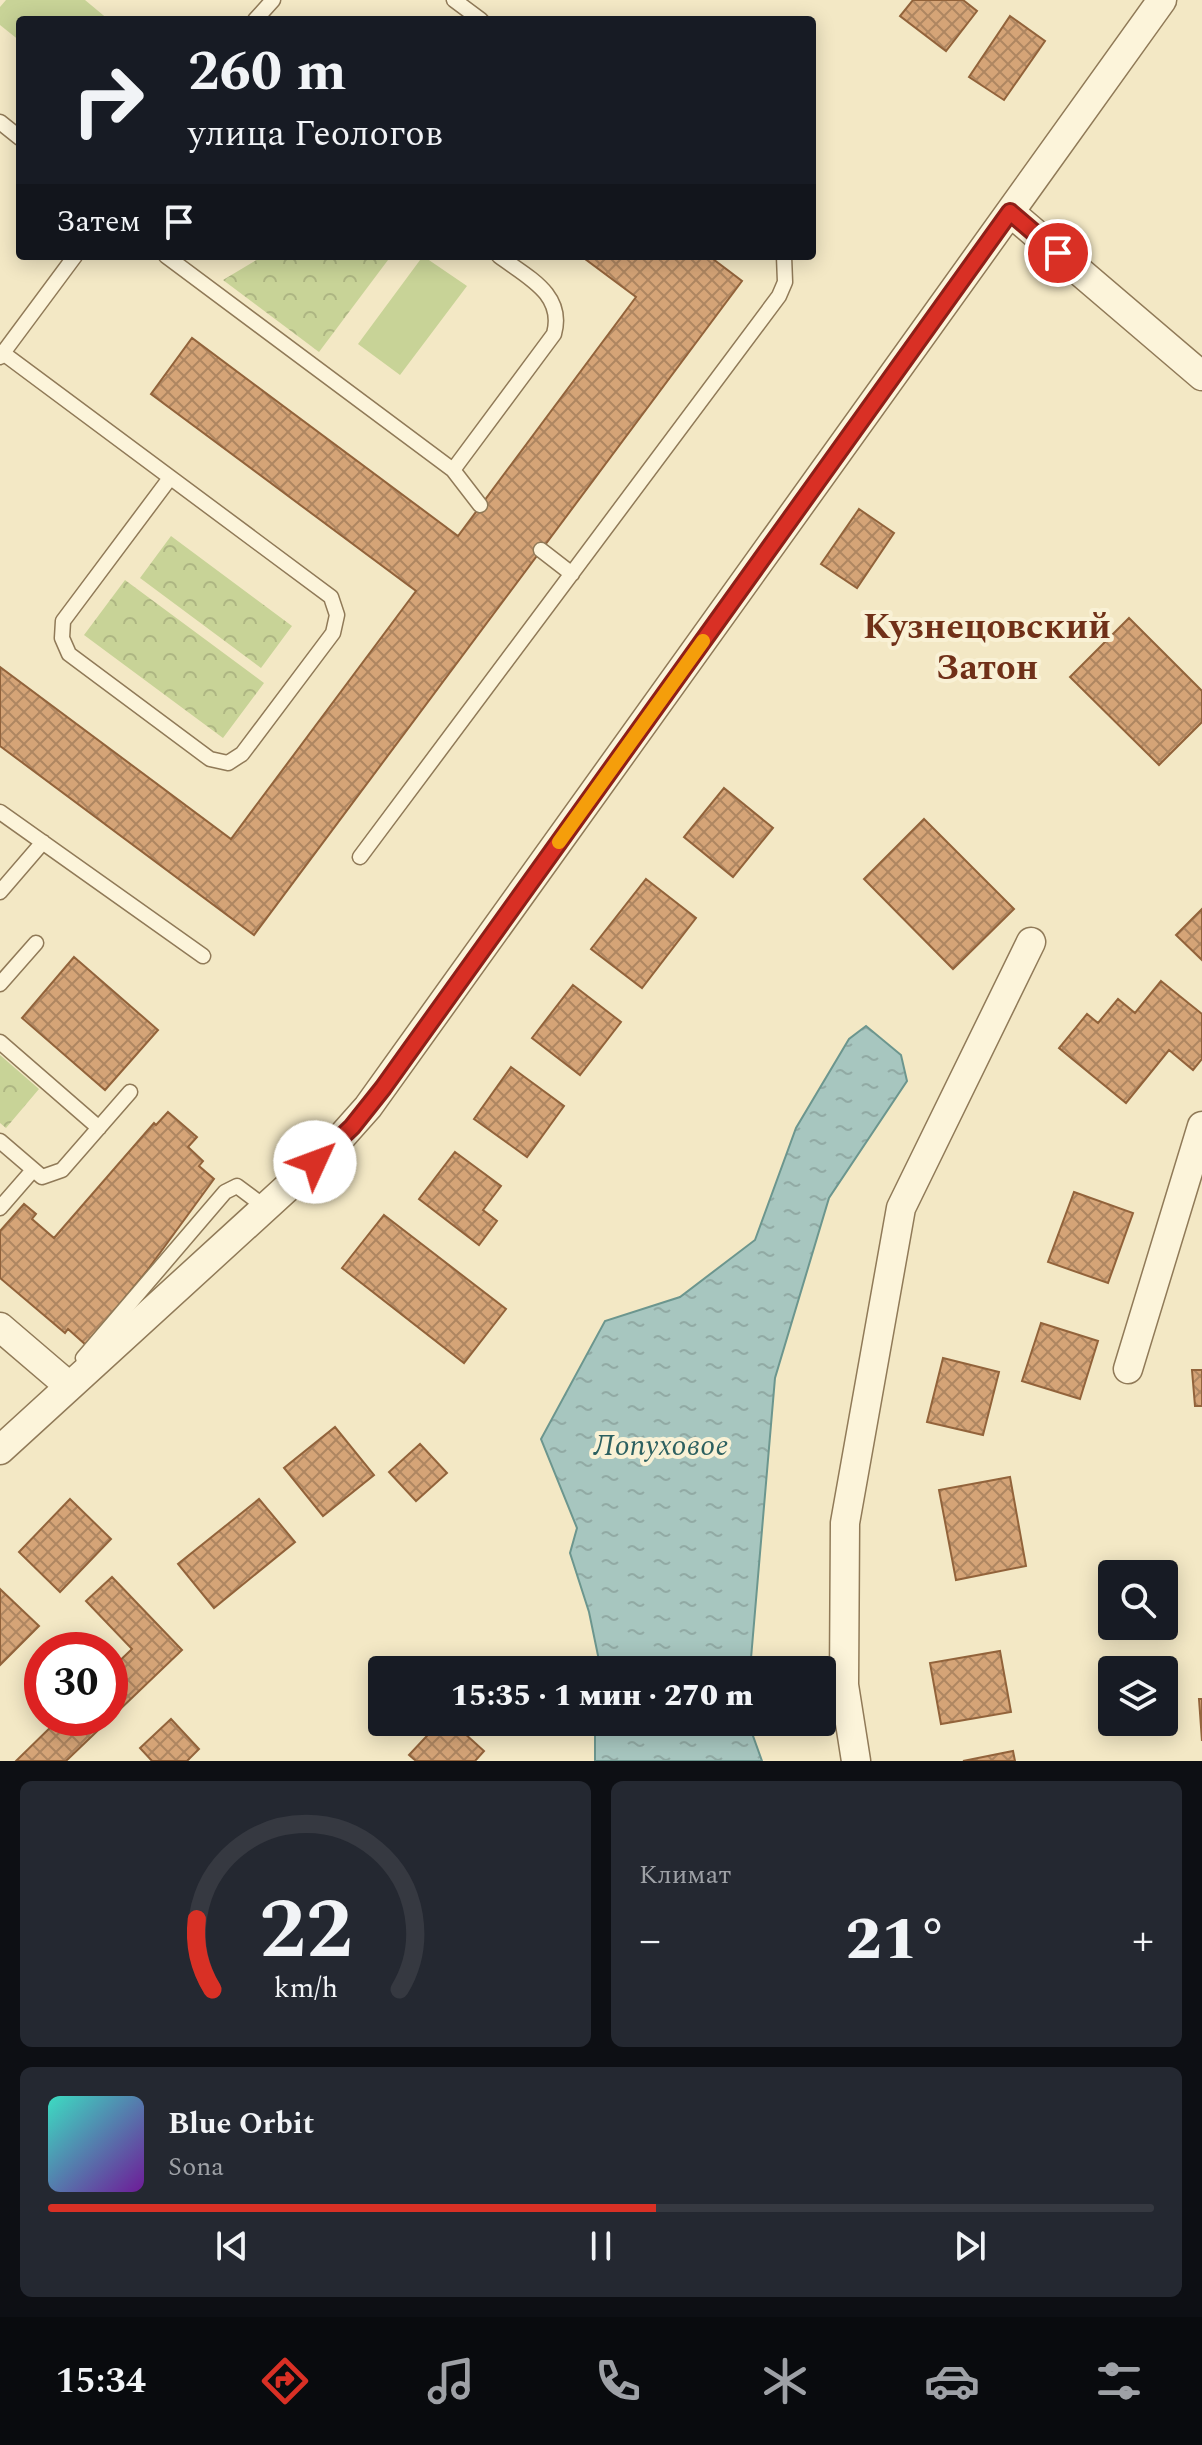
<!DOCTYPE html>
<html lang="ru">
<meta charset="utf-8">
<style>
body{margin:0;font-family:Spectral,serif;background:#242831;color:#f1f3f6;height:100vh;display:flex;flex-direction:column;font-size:30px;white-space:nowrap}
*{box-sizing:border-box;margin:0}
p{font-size:26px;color:#9ea1a6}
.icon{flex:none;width:44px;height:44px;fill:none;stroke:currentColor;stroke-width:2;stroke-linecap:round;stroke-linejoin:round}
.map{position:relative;height:1761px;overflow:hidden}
.details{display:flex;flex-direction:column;gap:20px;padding:20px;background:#0d0f14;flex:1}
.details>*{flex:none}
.guide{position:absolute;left:16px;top:16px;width:800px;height:244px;border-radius:8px;box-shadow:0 4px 20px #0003;background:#171b24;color:#f1f3f6;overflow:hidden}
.tools{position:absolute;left:1098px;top:1560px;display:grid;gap:16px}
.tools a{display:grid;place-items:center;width:80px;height:80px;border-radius:8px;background:#171b24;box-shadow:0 4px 20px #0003;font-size:40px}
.speed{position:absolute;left:24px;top:1632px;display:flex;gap:16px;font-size:40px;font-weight:700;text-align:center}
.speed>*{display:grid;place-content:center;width:104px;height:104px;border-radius:50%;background:#171b24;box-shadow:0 4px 20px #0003;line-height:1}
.speed .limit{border:12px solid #d22;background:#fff;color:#111}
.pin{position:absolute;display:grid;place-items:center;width:68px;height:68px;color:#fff;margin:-34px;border:4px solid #fff;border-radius:50%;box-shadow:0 2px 8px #0007}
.me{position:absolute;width:88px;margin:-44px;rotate:47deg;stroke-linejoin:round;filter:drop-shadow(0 0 6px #0008)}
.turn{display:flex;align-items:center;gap:28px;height:168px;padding:0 40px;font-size:36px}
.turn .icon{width:104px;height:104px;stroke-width:2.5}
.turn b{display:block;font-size:56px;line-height:68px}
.then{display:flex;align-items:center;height:76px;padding:0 40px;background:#0003;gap:16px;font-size:30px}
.big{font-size:60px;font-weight:800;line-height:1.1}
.details .card{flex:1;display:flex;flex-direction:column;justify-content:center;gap:12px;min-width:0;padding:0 28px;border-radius:12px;background:#242831}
.details .dial{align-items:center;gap:0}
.dial svg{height:208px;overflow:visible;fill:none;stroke:#363941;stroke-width:7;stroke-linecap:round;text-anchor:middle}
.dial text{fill:#f1f3f6;stroke:none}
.song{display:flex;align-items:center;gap:24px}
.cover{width:96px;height:96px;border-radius:12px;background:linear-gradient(135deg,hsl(170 70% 55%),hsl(280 70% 35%))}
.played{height:8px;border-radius:4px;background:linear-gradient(90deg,#d93025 55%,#363941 55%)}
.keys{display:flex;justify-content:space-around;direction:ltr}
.heat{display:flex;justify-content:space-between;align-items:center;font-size:44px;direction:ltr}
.details .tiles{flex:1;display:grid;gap:20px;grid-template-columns:1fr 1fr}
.card:last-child{grid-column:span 2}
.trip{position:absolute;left:368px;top:1656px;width:468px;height:80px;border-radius:8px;background:#171b24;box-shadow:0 4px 20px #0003;font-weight:800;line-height:80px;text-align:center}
.tabs{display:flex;height:128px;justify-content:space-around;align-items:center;background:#090b0e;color:#9ea1a6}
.tabs .icon{width:56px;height:56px}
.tabs .active{color:#d93025}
.tabs b{font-size:36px;color:#f1f3f6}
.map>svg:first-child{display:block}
.grass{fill:#c8d397}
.park{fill:url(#park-crowns)}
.water{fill:url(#water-ripples);stroke:#6c968e;stroke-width:2}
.building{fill:url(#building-cross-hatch);stroke:#92633b;stroke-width:2}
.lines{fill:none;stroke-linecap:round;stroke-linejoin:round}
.lane-casing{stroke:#907a58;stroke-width:17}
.street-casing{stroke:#907a58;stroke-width:31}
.lane{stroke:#fcf4da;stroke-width:14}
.street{stroke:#fcf4da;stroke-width:28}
.route-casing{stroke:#8d1f18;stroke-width:20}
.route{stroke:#d93025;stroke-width:14}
.slow{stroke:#f59e0b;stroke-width:14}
.labels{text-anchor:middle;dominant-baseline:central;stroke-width:8;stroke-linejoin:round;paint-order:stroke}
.water-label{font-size:30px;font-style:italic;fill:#2c6060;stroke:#f9f1d5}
.district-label{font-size:36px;font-weight:bold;fill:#703018;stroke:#f9f1d5}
</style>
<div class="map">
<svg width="1202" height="1761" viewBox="0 0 1202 1761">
<defs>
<pattern id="park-crowns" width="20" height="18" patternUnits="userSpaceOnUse" patternTransform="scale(2)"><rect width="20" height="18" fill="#c8d397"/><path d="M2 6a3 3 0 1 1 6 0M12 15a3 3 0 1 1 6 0" fill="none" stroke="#adb582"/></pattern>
<pattern id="water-ripples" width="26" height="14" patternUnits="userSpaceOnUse" patternTransform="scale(2)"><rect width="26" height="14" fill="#a7c6bf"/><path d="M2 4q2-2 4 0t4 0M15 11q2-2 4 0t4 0" fill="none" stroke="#91aaa4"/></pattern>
<pattern id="building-cross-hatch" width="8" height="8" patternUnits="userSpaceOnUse" patternTransform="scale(2)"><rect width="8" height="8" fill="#d5a477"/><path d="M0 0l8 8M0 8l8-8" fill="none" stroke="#ae8661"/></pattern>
</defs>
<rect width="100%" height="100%" fill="#f3e8c5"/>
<path class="grass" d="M6,0H85L109,20H20V41L0,25V7Z
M423,256L467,286L400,375L358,344Z"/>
<path class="park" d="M263,256H391L319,352L223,280Z
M171,536L292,626L261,668L140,578Z
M125,580L264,683L223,738L84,635Z
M0,1055L39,1089L6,1128L0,1123Z"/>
<path class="water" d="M866,1026L901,1055L907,1081L829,1198L775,1378L750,1670H601L589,1612L570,1553L577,1528L541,1439L605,1321L680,1297L755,1240L796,1128L849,1039Z
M595,1722H748L762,1761H595Z"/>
<path class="building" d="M913,0H963L977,11L946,51L900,16Z
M1010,16L1045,41L1004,100L969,77Z
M581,256H709L742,281L254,935L0,746V667L231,839L416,591L151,394L192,338L458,536L636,297Z
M859,509L894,533L857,588L821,564Z
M1129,618L1202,691V722L1159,765L1070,677Z
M724,788L773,828L733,877L684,837Z
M924,819L1014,909L953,969L864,879Z
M646,879L696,918L642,988L591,949Z
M1202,909V960L1176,935Z
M74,957L158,1030L105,1090L22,1018Z
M1161,981L1202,1014V1059L1193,1070L1169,1050L1126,1103L1059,1048L1087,1014L1098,1023L1118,999L1135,1013Z
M573,985L621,1022L580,1075L532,1038Z
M511,1067L564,1106L527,1157L474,1119Z
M168,1112L197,1137L188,1147L203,1161L199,1166L214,1179L146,1272L86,1345L68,1329L65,1333L0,1278V1231L24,1204L36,1214L32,1219L54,1238L154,1123L156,1125Z
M455,1152L501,1186L483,1210L497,1221L479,1245L419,1199Z
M1074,1192L1133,1213L1108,1283L1048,1262Z
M384,1215L506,1309L464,1363L342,1268Z
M1041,1323L1098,1341L1080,1399L1022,1381Z
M943,1358L999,1372L983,1435L927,1422Z
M1192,1370H1202V1406H1195Z
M335,1427L374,1475L323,1516L284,1468Z
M420,1444L447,1473L416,1501L389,1472Z
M1010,1477L1026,1566L956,1580L939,1490Z
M70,1499L111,1539L60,1592L19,1552Z
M259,1499L295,1542L214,1608L178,1564Z
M112,1577L182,1650L66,1761H16L60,1718H110V1670L132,1649L86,1601Z
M0,1589L39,1626L0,1665Z
M1000,1651L1011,1712L941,1724L930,1663Z
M1199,1699H1202V1741Z
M171,1719L199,1749L187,1761H152L140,1748Z
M440,1722H452L484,1751L475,1761H416L409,1755Z
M1013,1751L1015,1761H963Z"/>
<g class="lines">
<defs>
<path id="lane" d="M454,0L481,20
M255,20L273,0
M0,122L20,138
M166,256L453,470L554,334C565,294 527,277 499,256
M3,353L331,597L337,615L333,633L242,754L228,763L210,759L69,654L62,638L63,621L170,478
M0,357L75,256
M453,470L480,505
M541,550L572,574
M0,812L203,956
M360,857L779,296L785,282L784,256
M0,892L43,842
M0,984L36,943
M0,1042L99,1128
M0,1141L42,1177L62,1170L130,1092
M0,1208L33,1170
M83,1358L225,1192L237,1186L265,1207"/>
<path id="street" d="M1010,212L1202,376
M0,1327L69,1386
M1128,1369L1202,1126
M0,1450L336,1143L368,1107L1162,0
M856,1761L844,1685L845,1523L901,1208L1031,942"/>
</defs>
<use href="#lane" class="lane-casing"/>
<use href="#street" class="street-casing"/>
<use href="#lane" class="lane"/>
<use href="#street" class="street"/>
</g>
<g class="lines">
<defs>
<path id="route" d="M315,1162L352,1127L383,1088L1010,212L1058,253"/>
</defs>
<use href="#route" class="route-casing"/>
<use href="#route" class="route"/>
<path class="slow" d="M559,842L703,641"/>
</g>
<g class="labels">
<g class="water-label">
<text x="661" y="1446">Лопуховое</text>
</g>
<g class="district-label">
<text x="987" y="627">Кузнецовский<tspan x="987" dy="41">Затон</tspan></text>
</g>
</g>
</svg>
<div class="tools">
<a><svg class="icon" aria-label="search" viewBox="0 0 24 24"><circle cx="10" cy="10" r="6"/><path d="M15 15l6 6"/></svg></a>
<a><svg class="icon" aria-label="layers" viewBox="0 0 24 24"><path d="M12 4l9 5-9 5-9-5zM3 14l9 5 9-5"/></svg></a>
</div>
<div class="speed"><div class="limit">30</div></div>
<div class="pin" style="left:1058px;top:253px;background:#d93025"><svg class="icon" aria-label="arrive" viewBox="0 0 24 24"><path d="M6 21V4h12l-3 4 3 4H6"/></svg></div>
<svg class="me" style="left:315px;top:1162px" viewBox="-20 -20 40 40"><circle r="19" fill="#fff"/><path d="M0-13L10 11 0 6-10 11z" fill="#d93025"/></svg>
<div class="trip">15:35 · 1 мин · 270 m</div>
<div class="guide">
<div class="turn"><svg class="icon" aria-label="right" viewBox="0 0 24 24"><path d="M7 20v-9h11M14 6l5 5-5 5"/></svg><div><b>260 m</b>улица Геологов</div></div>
<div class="then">Затем<svg class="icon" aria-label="arrive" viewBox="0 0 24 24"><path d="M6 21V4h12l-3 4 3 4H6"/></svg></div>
</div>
</div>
<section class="details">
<div class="tiles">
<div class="card dial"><svg viewBox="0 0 100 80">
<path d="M14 69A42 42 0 1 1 86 69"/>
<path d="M14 69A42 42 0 0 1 8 42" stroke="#d93025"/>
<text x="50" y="56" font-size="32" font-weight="700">22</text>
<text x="50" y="72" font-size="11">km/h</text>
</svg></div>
<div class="card"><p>Климат</p>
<div class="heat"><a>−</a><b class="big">21°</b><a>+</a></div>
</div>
<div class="card">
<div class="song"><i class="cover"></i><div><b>Blue Orbit</b><p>Sona</p></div></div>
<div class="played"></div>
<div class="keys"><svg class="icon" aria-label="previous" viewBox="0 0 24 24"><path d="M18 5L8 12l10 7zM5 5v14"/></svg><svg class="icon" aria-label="pause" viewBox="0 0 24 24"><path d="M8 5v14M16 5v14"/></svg><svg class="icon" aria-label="next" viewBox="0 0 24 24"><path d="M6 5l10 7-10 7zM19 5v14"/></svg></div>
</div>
</div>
</section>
<nav class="tabs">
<b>15:34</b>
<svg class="icon active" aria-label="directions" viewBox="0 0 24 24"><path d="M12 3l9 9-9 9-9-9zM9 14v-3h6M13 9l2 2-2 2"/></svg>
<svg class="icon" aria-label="music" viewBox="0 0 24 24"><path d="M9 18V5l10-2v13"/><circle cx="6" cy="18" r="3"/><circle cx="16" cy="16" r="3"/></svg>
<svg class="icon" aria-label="phone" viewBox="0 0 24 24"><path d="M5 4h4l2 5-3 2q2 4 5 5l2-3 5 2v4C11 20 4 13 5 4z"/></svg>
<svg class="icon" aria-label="climate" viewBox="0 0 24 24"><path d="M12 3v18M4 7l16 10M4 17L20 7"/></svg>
<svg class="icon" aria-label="car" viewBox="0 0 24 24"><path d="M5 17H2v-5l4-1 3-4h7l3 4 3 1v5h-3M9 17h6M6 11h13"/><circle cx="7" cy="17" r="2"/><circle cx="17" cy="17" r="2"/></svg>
<svg class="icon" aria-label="filters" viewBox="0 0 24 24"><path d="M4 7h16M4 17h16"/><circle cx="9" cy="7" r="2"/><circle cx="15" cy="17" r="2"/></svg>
</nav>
